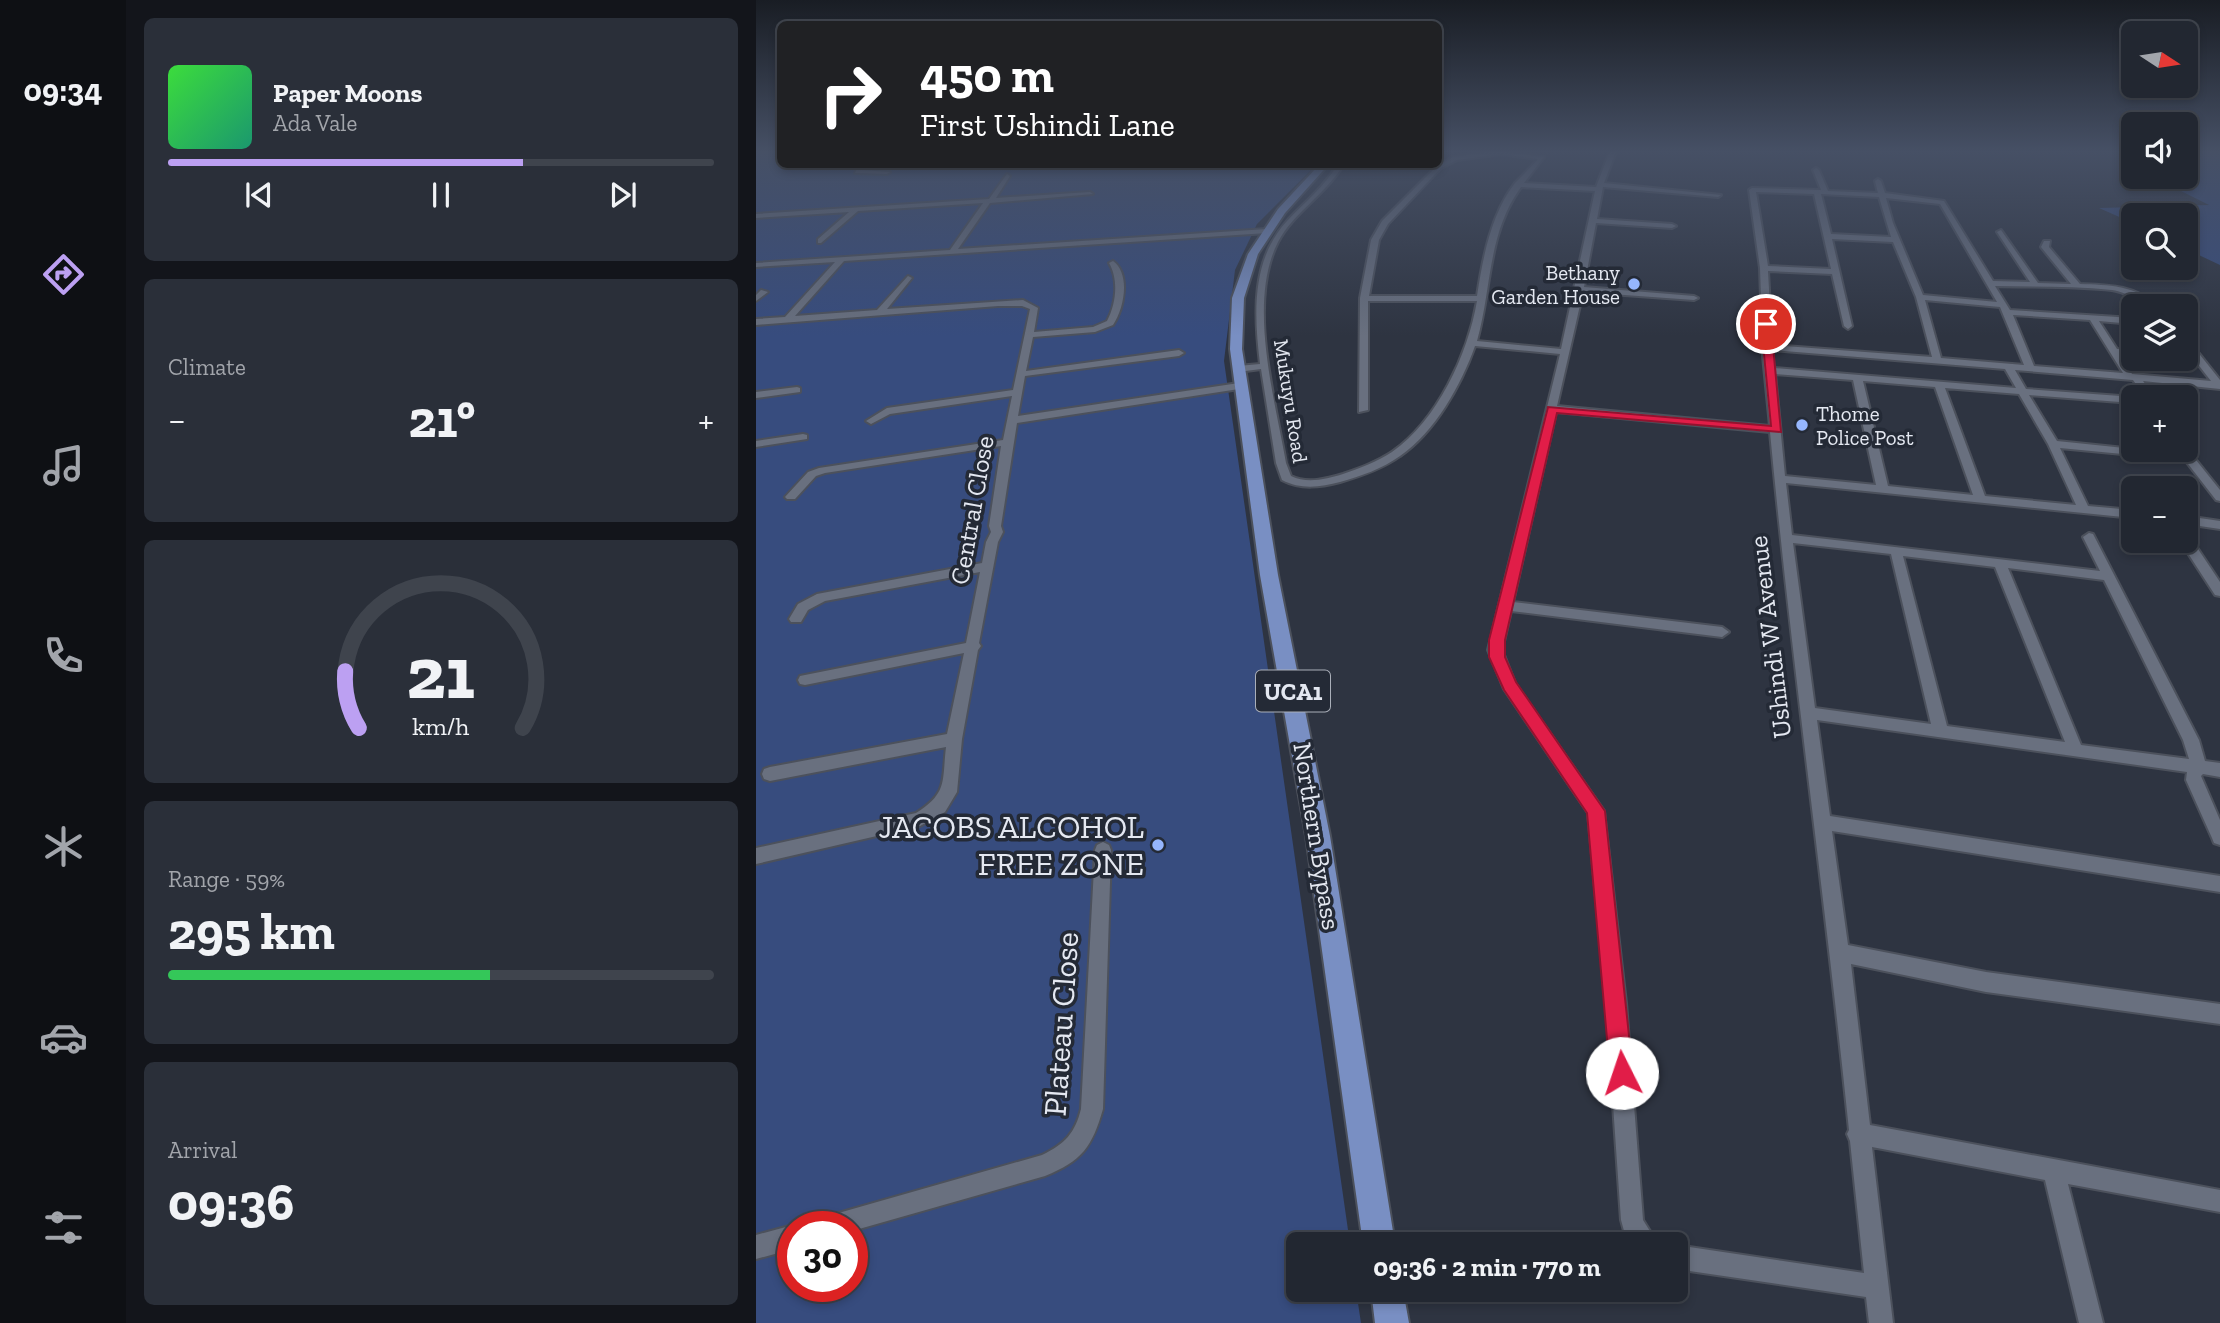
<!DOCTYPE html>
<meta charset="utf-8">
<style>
body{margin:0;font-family:"Zilla Slab",serif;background:#2a2f39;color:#f1f3f6;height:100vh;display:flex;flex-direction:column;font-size:26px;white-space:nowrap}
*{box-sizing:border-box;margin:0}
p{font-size:23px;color:#a2a5ab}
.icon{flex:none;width:38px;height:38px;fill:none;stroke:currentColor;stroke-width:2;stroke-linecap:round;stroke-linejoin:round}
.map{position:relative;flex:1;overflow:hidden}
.details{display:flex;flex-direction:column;gap:18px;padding:18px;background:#13151b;width:630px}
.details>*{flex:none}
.guide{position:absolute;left:21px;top:21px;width:665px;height:147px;border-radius:10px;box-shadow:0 4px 10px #0003,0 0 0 2px #3f444d;background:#202124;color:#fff;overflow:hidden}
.needle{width:46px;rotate:102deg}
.buttons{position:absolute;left:1365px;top:21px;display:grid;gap:14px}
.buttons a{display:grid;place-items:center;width:77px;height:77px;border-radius:10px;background:#222731;box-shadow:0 4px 10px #0003,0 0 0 2px #3f444d;font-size:35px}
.speed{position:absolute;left:21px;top:1211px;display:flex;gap:14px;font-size:35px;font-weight:700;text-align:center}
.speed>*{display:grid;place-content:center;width:91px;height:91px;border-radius:50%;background:#222731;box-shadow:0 4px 10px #0003,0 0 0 2px #3f444d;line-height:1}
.speed .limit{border:10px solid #d22;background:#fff;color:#111}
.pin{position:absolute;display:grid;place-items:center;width:60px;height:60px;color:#fff;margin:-30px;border:4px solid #fff;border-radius:50%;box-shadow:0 2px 7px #0007}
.me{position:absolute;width:77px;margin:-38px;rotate:356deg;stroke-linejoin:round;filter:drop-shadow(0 0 5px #0008)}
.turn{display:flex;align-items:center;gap:24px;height:147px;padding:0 28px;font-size:32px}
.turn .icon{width:91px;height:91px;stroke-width:2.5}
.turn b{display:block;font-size:49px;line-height:60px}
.big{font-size:52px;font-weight:800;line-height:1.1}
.details .card{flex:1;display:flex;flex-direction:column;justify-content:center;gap:10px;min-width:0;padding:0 24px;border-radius:10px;background:#2a2f39}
.details .dial{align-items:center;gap:0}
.dial svg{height:182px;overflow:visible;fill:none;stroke:#3f444d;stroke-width:7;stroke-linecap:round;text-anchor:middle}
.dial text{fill:#f1f3f6;stroke:none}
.song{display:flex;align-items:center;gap:21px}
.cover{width:84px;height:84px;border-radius:10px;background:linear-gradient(135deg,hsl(120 70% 55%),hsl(160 70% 35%))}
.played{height:7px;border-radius:4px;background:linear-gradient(90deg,#bca0f2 65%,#3f444d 65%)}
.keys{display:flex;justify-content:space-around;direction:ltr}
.heat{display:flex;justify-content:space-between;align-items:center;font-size:38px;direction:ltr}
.charge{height:10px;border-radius:5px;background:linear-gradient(90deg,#34c759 59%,#3f444d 0)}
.trip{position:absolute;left:530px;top:1232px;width:402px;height:70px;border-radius:10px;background:#222731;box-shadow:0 4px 10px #0003,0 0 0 2px #3f444d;font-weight:800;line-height:70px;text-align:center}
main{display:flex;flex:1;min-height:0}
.dock{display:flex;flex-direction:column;width:126px;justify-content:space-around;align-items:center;background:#0e1014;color:#a2a5ab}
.dock .icon{width:49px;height:49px}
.dock .selected{color:#bca0f2}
.dock b{font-size:32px;color:#f1f3f6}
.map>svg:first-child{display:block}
.green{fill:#374c7e;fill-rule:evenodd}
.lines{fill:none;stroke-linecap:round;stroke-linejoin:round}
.minor-casing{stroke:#4c515c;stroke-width:4}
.major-casing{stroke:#4c515c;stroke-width:4}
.minor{fill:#69707f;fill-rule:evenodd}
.major{fill:#798fc3;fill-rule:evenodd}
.route{fill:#e11d48;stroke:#92132f;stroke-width:2}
.poi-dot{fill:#96b6fd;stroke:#242a36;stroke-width:2.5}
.labels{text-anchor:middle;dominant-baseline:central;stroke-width:7;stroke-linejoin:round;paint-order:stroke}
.far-poi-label{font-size:21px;fill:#e4e8f1;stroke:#242a36;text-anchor:end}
.far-street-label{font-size:21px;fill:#e4e8f1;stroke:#242a36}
.shield{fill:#242a36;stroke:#aaafb9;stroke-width:2}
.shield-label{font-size:24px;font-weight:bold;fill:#e4e8f1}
.street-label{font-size:26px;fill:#e4e8f1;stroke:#242a36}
.near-poi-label{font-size:32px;fill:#e4e8f1;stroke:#242a36;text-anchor:end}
.near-street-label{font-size:32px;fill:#e4e8f1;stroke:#242a36}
</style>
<main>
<nav class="dock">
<b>09:34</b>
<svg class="icon selected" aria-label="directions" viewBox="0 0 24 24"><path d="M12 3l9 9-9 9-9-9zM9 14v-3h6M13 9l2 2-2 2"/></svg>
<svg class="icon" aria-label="music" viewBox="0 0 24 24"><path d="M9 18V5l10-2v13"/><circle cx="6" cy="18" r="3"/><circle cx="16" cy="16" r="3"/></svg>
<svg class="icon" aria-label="phone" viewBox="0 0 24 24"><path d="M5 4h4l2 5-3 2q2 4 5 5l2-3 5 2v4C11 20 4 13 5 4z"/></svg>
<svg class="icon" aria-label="climate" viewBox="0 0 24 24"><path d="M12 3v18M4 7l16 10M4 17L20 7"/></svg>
<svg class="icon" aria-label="car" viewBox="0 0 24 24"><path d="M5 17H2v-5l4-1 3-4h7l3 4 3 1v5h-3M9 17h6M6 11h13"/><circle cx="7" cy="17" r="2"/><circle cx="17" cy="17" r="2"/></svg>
<svg class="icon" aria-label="filters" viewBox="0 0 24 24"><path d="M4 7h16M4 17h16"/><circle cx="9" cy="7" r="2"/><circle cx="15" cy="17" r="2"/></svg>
</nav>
<section class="details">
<div class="card">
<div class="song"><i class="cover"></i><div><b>Paper Moons</b><p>Ada Vale</p></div></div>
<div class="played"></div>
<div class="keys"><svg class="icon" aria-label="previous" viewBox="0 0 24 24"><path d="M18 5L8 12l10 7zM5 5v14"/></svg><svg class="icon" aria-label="pause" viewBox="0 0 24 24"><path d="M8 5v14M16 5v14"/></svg><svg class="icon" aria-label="next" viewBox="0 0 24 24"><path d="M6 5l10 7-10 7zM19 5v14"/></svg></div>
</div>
<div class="card"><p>Climate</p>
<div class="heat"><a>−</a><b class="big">21°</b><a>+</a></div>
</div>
<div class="card dial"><svg viewBox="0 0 100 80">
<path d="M14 69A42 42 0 1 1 86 69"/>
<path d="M14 69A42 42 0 0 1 8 44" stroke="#bca0f2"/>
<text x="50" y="56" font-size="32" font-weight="700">21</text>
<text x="50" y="72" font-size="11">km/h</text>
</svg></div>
<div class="card"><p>Range · 59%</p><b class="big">295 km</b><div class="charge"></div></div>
<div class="card"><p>Arrival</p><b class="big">09:36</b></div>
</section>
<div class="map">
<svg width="1464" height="1323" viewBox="0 0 1464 1323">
<rect width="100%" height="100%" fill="#2e3441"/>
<path class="green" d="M0,151H24V164L560,165L501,224L479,270L468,361L594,1244H542V1290H600L605,1323H0ZM37,1227H96V1286H37Z
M1430,151H1464V265L1430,249V215H1377V223L1343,208L1453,205L1397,177H1430Z"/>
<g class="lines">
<defs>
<path id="minor" d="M740,151L788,157L768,183L840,187L854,151H860L848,183L965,195L962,197L847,187L841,219L916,224L920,226L916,228L840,223L828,287L938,296L942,298L938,300L827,292L801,406L1014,426L1007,356L1004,268L993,190L996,188L1065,190L1057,170L1060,168L1063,170L1072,191L1122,193L1119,181L1122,179L1125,181L1129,193L1188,201L1237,281L1274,282L1241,232L1245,230L1282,283L1315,284L1285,247L1288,241H1294L1293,247L1324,284C1352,285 1380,285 1401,306C1388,307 1373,292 1356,290C1318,286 1278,287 1239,286L1254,310L1377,318V324L1343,321L1361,349L1377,350V356L1364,355L1376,374L1455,381L1430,349V340L1433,341L1464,380V389L1387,381L1399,397H1389L1377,380L1259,370L1270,389L1378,397L1377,403L1273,395L1301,441L1436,455L1464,490V501L1460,500L1429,460L1304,448L1332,506L1377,510V518L1030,483L1036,535L1344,571L1327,537L1333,533L1337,534L1443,740L1449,761L1464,763V777L1447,774L1445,776L1464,820V845L1458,843L1456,838L1430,780L1431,772L1061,720L1074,816L1464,876V892L1076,831L1092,945L1230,972L1464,1004V1024L1230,992L1095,964L1114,1125L1464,1190V1212L1312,1184L1347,1323H1323L1289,1180L1116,1147L1137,1323H1113L1110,1297L920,1269V1245L1108,1273L1094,1141L1091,1134L1093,1130C1069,897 1036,666 1014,432L800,412L757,602L966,627L973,632L966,637L755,611L746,650L759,683L848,811L870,1003L887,1220L902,1244H875L870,1238L865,1220L850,1003L832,813L748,689L732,650L804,354L719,346C705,385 679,432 644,456C626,469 605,476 584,482C565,487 545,490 526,480L520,463L505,369L482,372L477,369L482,366L504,364C498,314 495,260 531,221C549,202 568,187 582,164H588C570,194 537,213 522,242C491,303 519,399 530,463L535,476C551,484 571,479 587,474C604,468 621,462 636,452C681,421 712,354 721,301H612V410L603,412L604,298L615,240L626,221L681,166L697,157ZM745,154L782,159C775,167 766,176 759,183C735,214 727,257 721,296H613L623,240L632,224L685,168L701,160ZM765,187L839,191L805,349L721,341C736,288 731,234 765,187ZM1000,192L1058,194L1075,269L1012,266ZM1065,194L1123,197L1135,237L1075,234ZM1130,198L1184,204L1241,302L1167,295L1137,223ZM1076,239L1137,242L1160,297L1176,357L1016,345L1012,271L1076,274L1088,326L1092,329L1096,326ZM1169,300L1244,307L1268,365L1185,358ZM1257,315L1334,320L1367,373L1278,366ZM1016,350L1249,369L1260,388L1018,368ZM1019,374L1097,380L1120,485L1029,476ZM1107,381L1179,387L1217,495L1132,486ZM1189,388L1263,394L1292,444L1320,505L1229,496ZM1037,543L1135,554L1175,724L1059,708ZM1147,556L1239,567L1309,742L1191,726ZM1252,568L1348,580L1427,740L1433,759L1325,745Z
M28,164H35L30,168Z
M103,164H110L106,170L134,172L131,174L99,173Z
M251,174L254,176L240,198L334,192L337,194L234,203L202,249L511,229L515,231L511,233L88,261L39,316L121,310L152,276L156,278L131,309L267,300L282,308L278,332L337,327L351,321C360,304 363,280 353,263L357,261C375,274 368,309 357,325L339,332L277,337L270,371L423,350L428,353L423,356L269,376L262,416L483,383L488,386L483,389L261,423L245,526L247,532L242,542L223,643L225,646L222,650L206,739L201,792L189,812L164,826L0,864V848L160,813C192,793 186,781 190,747L14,781L8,779L6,774L8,769L14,767L191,734L208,653L49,685L44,684L42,680L44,676L49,675L210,643L224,572L69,601L52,610L45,622H35L33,619L42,604L61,594L226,563L230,542L235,532L233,526L245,446L69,473L60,476L39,499H31L29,497L52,472L63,468L247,440L256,396L134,414L115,424L110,421L131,408L257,390L274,309L266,306H242L0,325V319L29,317L79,262L0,267V263L194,250L227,203L102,211L65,243H62V239L93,212L0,218V214L233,199Z
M5,290L12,292L0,301V295Z
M41,387L44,388V392L0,398V392Z
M47,434L51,435V439L0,447V441Z
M1430,516L1464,521V529L1430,524Z
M1430,536L1434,537L1464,582V596L1459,595L1424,541H1430Z
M347,842L353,845L355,850L347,1109C336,1147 326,1161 289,1176L96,1231V1227H61L64,1219L72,1216L286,1155C309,1144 319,1133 325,1109L339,850L341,845Z
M37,1225L40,1227H37V1249L0,1259V1235Z"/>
<path id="major" d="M564,164H573L529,213L502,254L488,298L486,349L522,575L574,836L639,1244H607L550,836L504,575L474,349L476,298L492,254L522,209Z
M615,1290H647L653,1323H619Z"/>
</defs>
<use href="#minor" class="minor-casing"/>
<use href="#major" class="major-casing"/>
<use href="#minor" class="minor"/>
<use href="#major" class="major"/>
</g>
<linearGradient id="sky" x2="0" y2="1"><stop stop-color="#191d24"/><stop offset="0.45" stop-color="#465065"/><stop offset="1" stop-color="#465065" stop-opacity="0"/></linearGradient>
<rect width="1464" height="336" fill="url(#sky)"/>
<path class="route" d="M1010,321L1015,324L1025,432L801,413L749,640V657L760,682L849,811L877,1073L874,1081L866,1084L857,1081L854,1073L831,813L748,690L733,657V640L792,407L1015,426L1005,324Z"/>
<g class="poi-dot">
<circle cx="878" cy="284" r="7"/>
<circle cx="1046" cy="425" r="7"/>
<circle cx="402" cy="845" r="7"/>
</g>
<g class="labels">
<g class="far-poi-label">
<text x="864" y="272">Bethany<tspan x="864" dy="24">Garden House</tspan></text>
<text x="1060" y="413" text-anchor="start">Thome<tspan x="1060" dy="24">Police Post</tspan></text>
</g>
<g class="far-street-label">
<text transform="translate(535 401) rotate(81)">Mukuyu Road</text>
</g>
<rect class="shield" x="500" y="670.5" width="74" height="41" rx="5"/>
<g class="shield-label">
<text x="537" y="691">UCA1</text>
</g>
<g class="street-label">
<text transform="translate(216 510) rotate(-80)">Central Close</text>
<text transform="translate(1014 637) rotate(-97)">Ushindi W Avenue</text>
<text transform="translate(561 836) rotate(81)">Northern Bypass</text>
</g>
<g class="near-poi-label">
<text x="388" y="827">JACOBS ALCOHOL<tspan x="388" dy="37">FREE ZONE</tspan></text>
</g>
<g class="near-street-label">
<text transform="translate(305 1024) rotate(-86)">Plateau Close</text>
</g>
</g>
</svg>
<div class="buttons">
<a><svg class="needle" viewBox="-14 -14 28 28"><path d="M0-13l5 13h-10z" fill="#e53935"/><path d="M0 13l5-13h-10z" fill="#a2a5ab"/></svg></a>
<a><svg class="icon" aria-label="sound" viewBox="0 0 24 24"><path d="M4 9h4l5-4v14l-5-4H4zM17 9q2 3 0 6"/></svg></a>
<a><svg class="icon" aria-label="search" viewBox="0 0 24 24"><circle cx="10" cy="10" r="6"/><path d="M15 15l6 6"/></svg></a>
<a><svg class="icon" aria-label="layers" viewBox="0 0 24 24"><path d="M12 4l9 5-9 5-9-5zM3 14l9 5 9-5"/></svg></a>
<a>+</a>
<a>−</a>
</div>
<div class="speed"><div class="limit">30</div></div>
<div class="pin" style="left:1010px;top:324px;background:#d93025"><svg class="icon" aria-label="arrive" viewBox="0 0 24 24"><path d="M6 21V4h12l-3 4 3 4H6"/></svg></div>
<svg class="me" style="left:866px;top:1073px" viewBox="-20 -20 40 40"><circle r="19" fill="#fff"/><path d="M0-13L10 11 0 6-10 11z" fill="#e11d48"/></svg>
<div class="trip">09:36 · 2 min · 770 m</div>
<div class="guide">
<div class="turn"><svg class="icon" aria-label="right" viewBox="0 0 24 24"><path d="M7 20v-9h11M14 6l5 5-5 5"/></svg><div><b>450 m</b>First Ushindi Lane</div></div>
</div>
</div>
</main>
